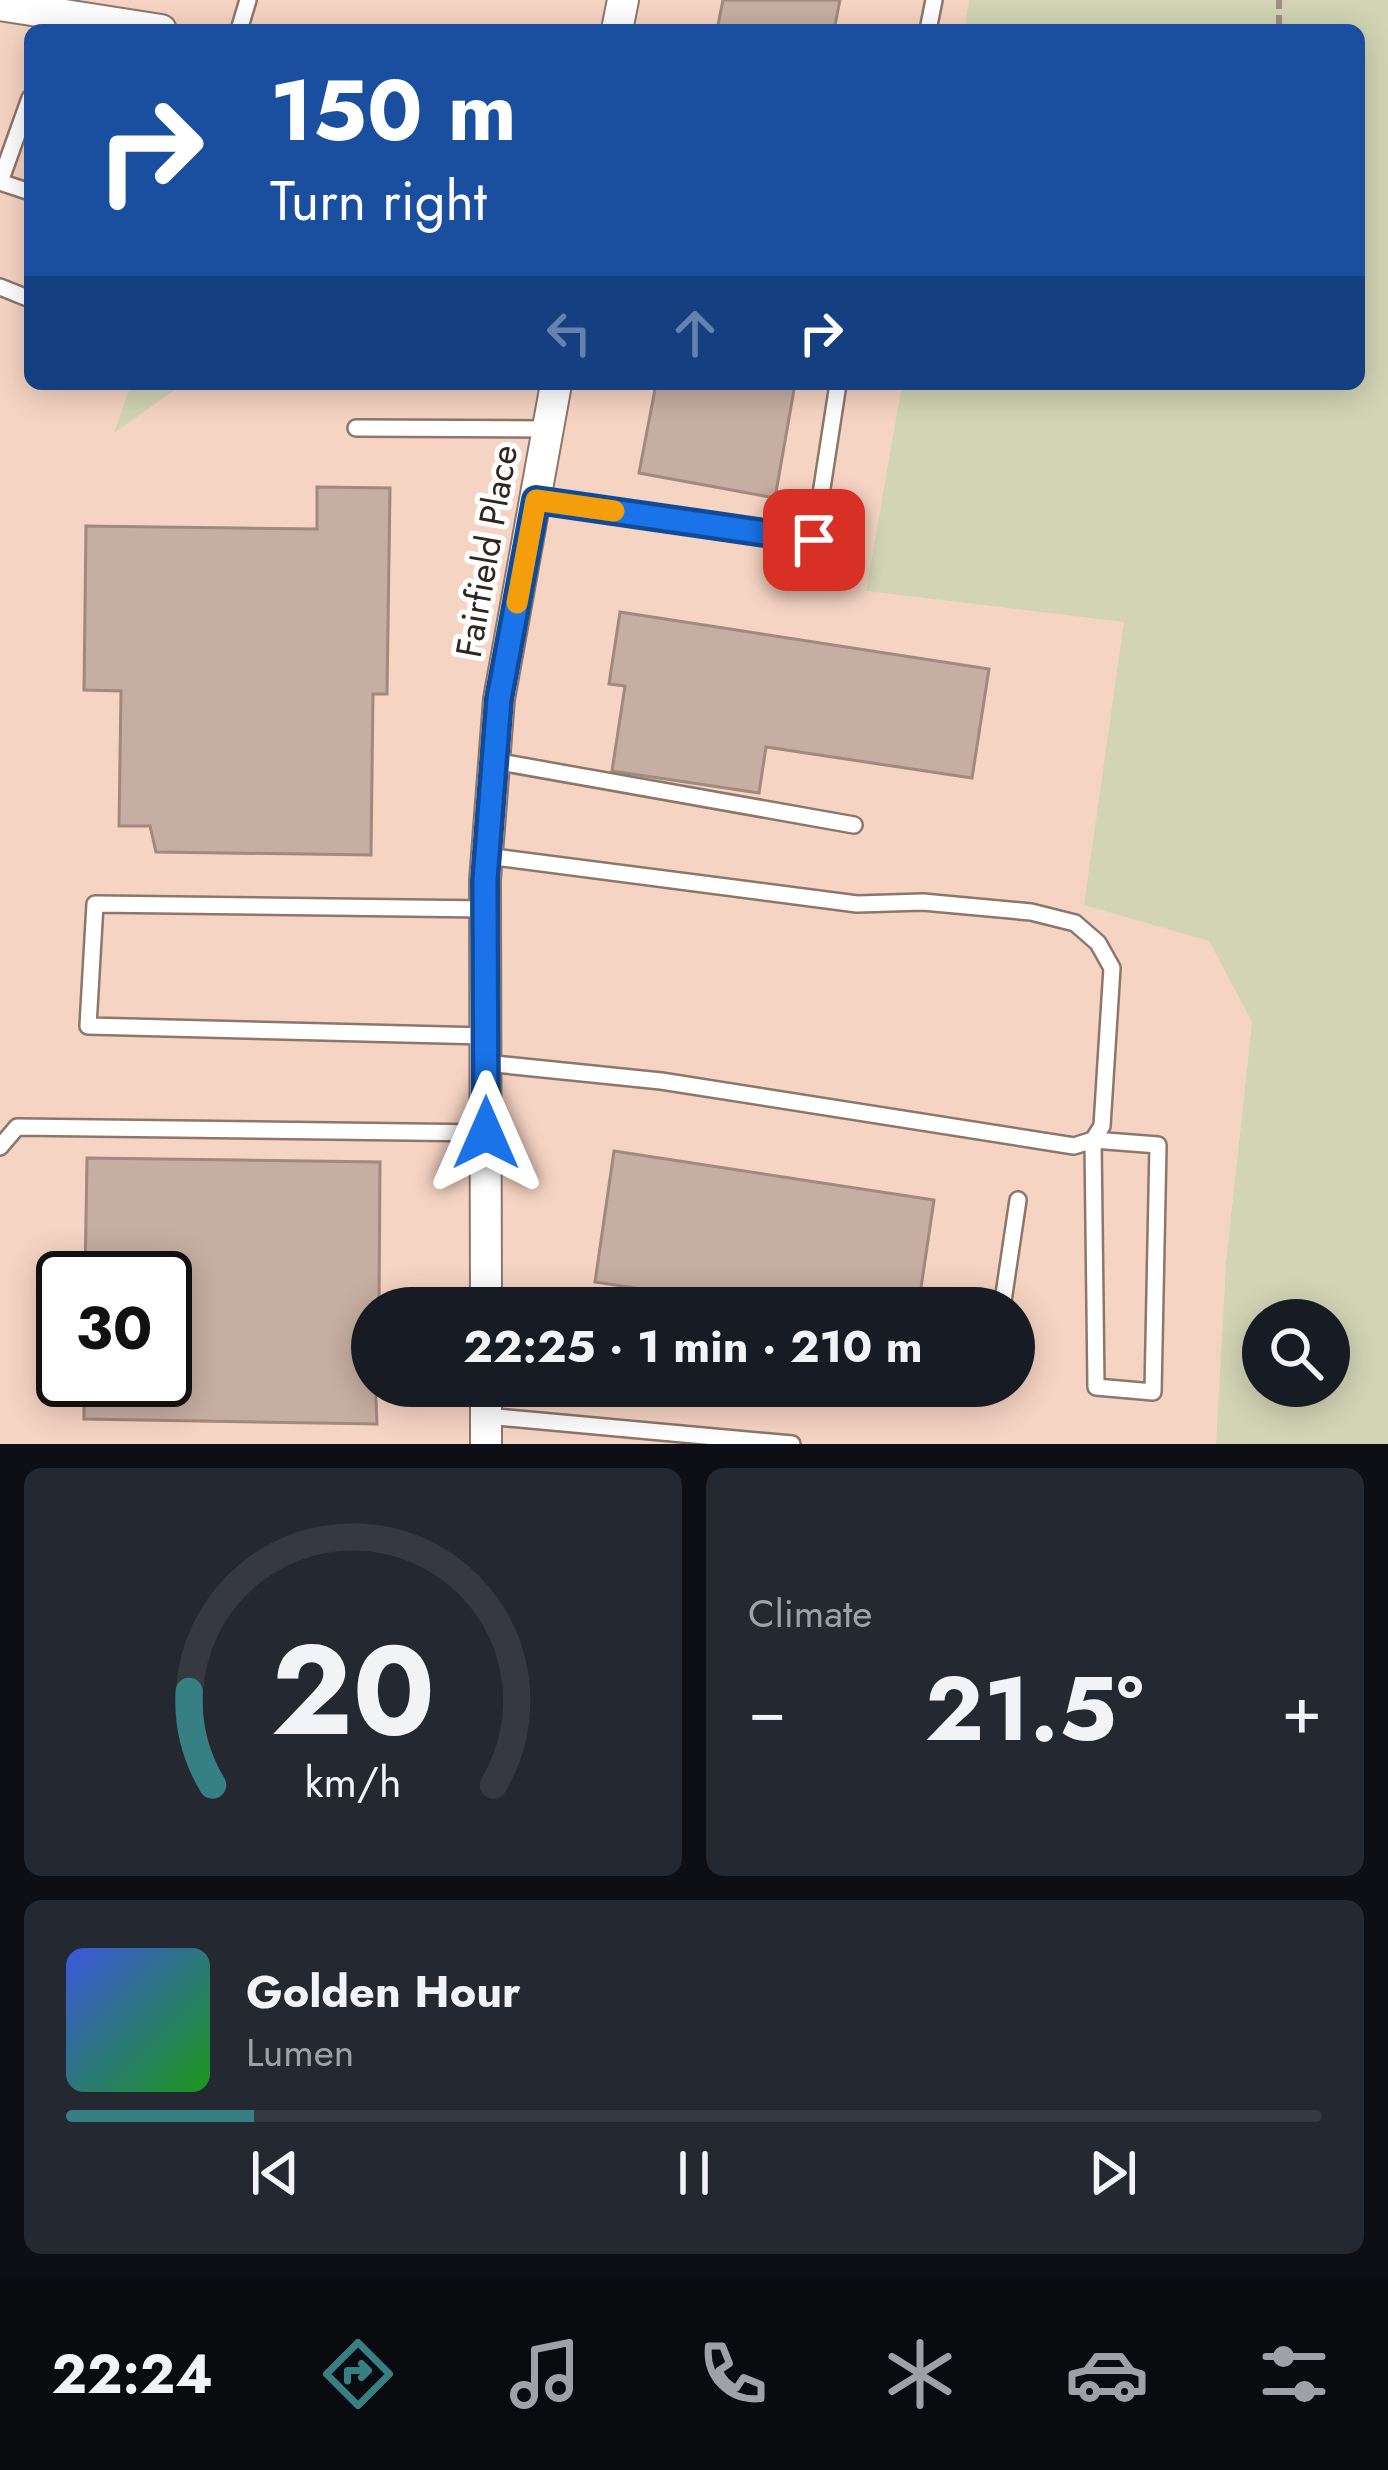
<!DOCTYPE html>
<meta charset="utf-8">
<style>
body{margin:0;font-family:Jost,sans-serif;background:#242831;color:#f1f3f6;height:100vh;display:flex;flex-direction:column;font-size:45px;white-space:nowrap}
*{box-sizing:border-box;margin:0}
p{font-size:39px;color:#9ea1a6}
.icon{flex:none;width:66px;height:66px;fill:none;stroke:currentColor;stroke-width:2;stroke-linecap:round;stroke-linejoin:round}
.map{position:relative;height:1444px;overflow:hidden}
.panel{display:flex;flex-direction:column;gap:24px;padding:24px;background:#0d0f14;flex:1}
.panel>*{flex:none}
.hud{position:absolute;left:24px;top:24px;width:1341px;height:366px;border-radius:18px;box-shadow:0 6px 30px #0003;background:#1a4fa0;color:#fff;overflow:hidden}
.buttons{position:absolute;left:1242px;top:1299px;display:grid;gap:24px}
.buttons a{display:grid;place-items:center;width:108px;height:108px;border-radius:50%;background:#171b24;box-shadow:0 6px 30px #0003;font-size:60px}
.speed{position:absolute;left:36px;top:1251px;display:flex;gap:24px;font-size:60px;font-weight:700;text-align:center}
.speed>*{display:grid;place-content:center;width:156px;height:156px;border-radius:50%;background:#171b24;box-shadow:0 6px 30px #0003;line-height:1}
.speed .limit{border:6px solid #111;border-radius:18px;background:#fff;color:#111}
.pin{position:absolute;display:grid;place-items:center;width:102px;height:102px;color:#fff;margin:-51px;border-radius:24px;box-shadow:0 6px 18px #0006}
.me{position:absolute;width:132px;margin:-66px;rotate:0deg;stroke-linejoin:round;filter:drop-shadow(0 0 9px #0008)}
.turn{display:flex;align-items:center;gap:42px;height:252px;padding:0 48px;font-size:54px}
.turn .icon{width:156px;height:156px;stroke-width:2.5}
.turn b{display:block;font-size:84px;line-height:102px}
.lanes{display:flex;align-items:center;height:114px;padding:0 48px;background:#0003;justify-content:center;gap:60px;direction:ltr}
.lanes .off{opacity:.35}
.big{font-size:90px;font-weight:700;line-height:1.1}
.panel .tile{flex:1;display:flex;flex-direction:column;justify-content:center;gap:18px;min-width:0;padding:0 42px;border-radius:18px;background:#242831}
.panel .dial{align-items:center;gap:0}
.dial svg{height:312px;overflow:visible;fill:none;stroke:#363941;stroke-width:7;stroke-linecap:round;text-anchor:middle}
.dial text{fill:#f1f3f6;stroke:none}
.song{display:flex;align-items:center;gap:36px}
.cover{width:144px;height:144px;border-radius:18px;background:linear-gradient(135deg,hsl(230 70% 55%),hsl(120 70% 35%))}
.played{height:12px;border-radius:6px;background:linear-gradient(90deg,#367f83 15%,#363941 15%)}
.keys{display:flex;justify-content:space-around;direction:ltr}
.heat{display:flex;justify-content:space-between;align-items:center;font-size:66px;direction:ltr}
.panel .tiles{flex:1;display:grid;gap:24px;grid-template-columns:1fr 1fr}
.tile:last-child{grid-column:span 2}
.trip{position:absolute;left:351px;top:1287px;width:684px;height:120px;border-radius:60px;background:#171b24;box-shadow:0 6px 30px #0003;font-weight:700;line-height:120px;text-align:center}
.tabs{display:flex;height:192px;justify-content:space-around;align-items:center;background:#090b0e;color:#9ea1a6}
.tabs .icon{width:84px;height:84px}
.tabs .active{color:#367f83}
.tabs b{font-size:54px;color:#f1f3f6}
.map>svg:first-child{display:block}
.built{fill:#f6d4c3;fill-rule:evenodd}
.green{fill:#d2d4b5;fill-rule:evenodd}
.building{fill:#c7aea2;stroke:#a1897d;stroke-width:3}
.lines{fill:none;stroke-linecap:round;stroke-linejoin:round}
.service-casing{stroke:#8d766a;stroke-width:20}
.minor-casing{stroke:#8d766a;stroke-width:34}
.path{stroke:#a08d84;stroke-width:6;stroke-dasharray:9 6;stroke-linecap:butt}
.service{stroke:#fff;stroke-width:15}
.minor{stroke:#fff;stroke-width:30}
.route-casing{stroke:#114b97;stroke-width:30}
.route{stroke:#1a73e8;stroke-width:21}
.slow{stroke:#f59e0b;stroke-width:21}
.labels{text-anchor:middle;dominant-baseline:central;stroke-width:10;stroke-linejoin:round;paint-order:stroke}
.street-label{font-size:36px;fill:#302621;stroke:#fff}
</style>
<div class="map">
<svg width="1388" height="1444" viewBox="0 0 1388 1444">
<rect width="100%" height="100%" fill="#fae0d3"/>
<path class="built" d="M0,0H969L964,30H30V384H902L866,591L1214,632L1209,941L1252,1022L1226,1262L1216,1444H0ZM63,1278H165V1380H63ZM372,1308H1014V1386H372Z"/>
<path class="green" d="M969,0H1388V1444H1216L1226,1262L1252,1022L1209,941L1084,905L1124,622L866,591L902,384H1359V30H964ZM1329,1320V1386H1263V1320Z
M131,384H183L114,433Z"/>
<path class="building" d="M723,0H840L834,30H717Z
M656,384H795L775,498L639,473Z
M317,487L390,488L387,694H373L371,855L156,852L150,826H119L121,691L84,690L86,526L317,529Z
M620,612L989,669L972,778L766,747L759,793L612,771L625,686L609,684Z
M614,1151L934,1200L918,1308H766L595,1282Z
M87,1158L380,1162L379,1308H372L377,1424L84,1419V1380H165V1278H85Z"/>
<g class="lines">
<defs>
<path id="service" d="M239,30L248,0
M928,30L934,0
M0,182L30,98
M0,182L30,192
M0,287L30,299
M356,428L548,429
M536,500L814,540L838,384
M494,761L854,825
M485,909L95,904L88,1026L485,1036
M485,1063L661,1081L1074,1146L1093,1140L1102,1126L1112,968L1098,943L1075,923L1031,912L923,902L857,904L487,856
M1093,1140L1158,1145L1153,1392L1096,1387Z
M0,1147L17,1127L486,1133
M486,1300L532,1308
M1002,1308L1018,1200
M486,1416L792,1444"/>
<path id="minor" d="M0,5L161,30
M617,30L623,0
M486,1308L485,880L499,699L556,384
M486,1386V1444"/>
</defs>
<use href="#service" class="service-casing"/>
<use href="#minor" class="minor-casing"/>
<path class="path" d="M1279,0V30"/>
<use href="#service" class="service"/>
<use href="#minor" class="minor"/>
</g>
<g class="lines">
<defs>
<path id="route" d="M486,1133L485,880L499,699L536,500L814,540"/>
</defs>
<use href="#route" class="route-casing"/>
<use href="#route" class="route"/>
<path class="slow" d="M517,603L536,500L614,511"/>
</g>
<g class="labels">
<g class="street-label">
<text transform="translate(486 551) rotate(-80)">Fairfield Place</text>
</g>
</g>
</svg>
<div class="buttons">
<a><svg class="icon" aria-label="search" viewBox="0 0 24 24"><circle cx="10" cy="10" r="6"/><path d="M15 15l6 6"/></svg></a>
</div>
<div class="speed"><div class="limit">30</div></div>
<div class="pin" style="left:814px;top:540px;background:#d93025"><svg class="icon" aria-label="arrive" viewBox="0 0 24 24"><path d="M6 21V4h12l-3 4 3 4H6"/></svg></div>
<svg class="me" style="left:486px;top:1133px" viewBox="-20 -20 40 40"><path d="M0-17L14 15 0 8-14 15z" fill="#1a73e8" stroke="#fff" stroke-width="4"/></svg>
<div class="trip">22:25 · 1 min · 210 m</div>
<div class="hud">
<div class="turn"><svg class="icon" aria-label="right" viewBox="0 0 24 24"><path d="M7 20v-9h11M14 6l5 5-5 5"/></svg><div><b>150 m</b>Turn right</div></div>
<div class="lanes"><svg class="icon off" aria-label="left" viewBox="0 0 24 24"><path d="M17 20v-9H6M10 6l-5 5 5 5"/></svg><svg class="icon off" aria-label="ahead" viewBox="0 0 24 24"><path d="M12 20V5M6 11l6-6 6 6"/></svg><svg class="icon" aria-label="right" viewBox="0 0 24 24"><path d="M7 20v-9h11M14 6l5 5-5 5"/></svg></div>
</div>
</div>
<section class="panel">
<div class="tiles">
<div class="tile dial"><svg viewBox="0 0 100 80">
<path d="M14 69A42 42 0 1 1 86 69"/>
<path d="M14 69A42 42 0 0 1 8 45" stroke="#367f83"/>
<text x="50" y="56" font-size="32" font-weight="700">20</text>
<text x="50" y="72" font-size="11">km/h</text>
</svg></div>
<div class="tile"><p>Climate</p>
<div class="heat"><a>−</a><b class="big">21.5°</b><a>+</a></div>
</div>
<div class="tile">
<div class="song"><i class="cover"></i><div><b>Golden Hour</b><p>Lumen</p></div></div>
<div class="played"></div>
<div class="keys"><svg class="icon" aria-label="previous" viewBox="0 0 24 24"><path d="M18 5L8 12l10 7zM5 5v14"/></svg><svg class="icon" aria-label="pause" viewBox="0 0 24 24"><path d="M8 5v14M16 5v14"/></svg><svg class="icon" aria-label="next" viewBox="0 0 24 24"><path d="M6 5l10 7-10 7zM19 5v14"/></svg></div>
</div>
</div>
</section>
<nav class="tabs">
<b>22:24</b>
<svg class="icon active" aria-label="directions" viewBox="0 0 24 24"><path d="M12 3l9 9-9 9-9-9zM9 14v-3h6M13 9l2 2-2 2"/></svg>
<svg class="icon" aria-label="music" viewBox="0 0 24 24"><path d="M9 18V5l10-2v13"/><circle cx="6" cy="18" r="3"/><circle cx="16" cy="16" r="3"/></svg>
<svg class="icon" aria-label="phone" viewBox="0 0 24 24"><path d="M5 4h4l2 5-3 2q2 4 5 5l2-3 5 2v4C11 20 4 13 5 4z"/></svg>
<svg class="icon" aria-label="climate" viewBox="0 0 24 24"><path d="M12 3v18M4 7l16 10M4 17L20 7"/></svg>
<svg class="icon" aria-label="car" viewBox="0 0 24 24"><path d="M5 17H2v-5l4-1 3-4h7l3 4 3 1v5h-3M9 17h6M6 11h13"/><circle cx="7" cy="17" r="2"/><circle cx="17" cy="17" r="2"/></svg>
<svg class="icon" aria-label="filters" viewBox="0 0 24 24"><path d="M4 7h16M4 17h16"/><circle cx="9" cy="7" r="2"/><circle cx="15" cy="17" r="2"/></svg>
</nav>
